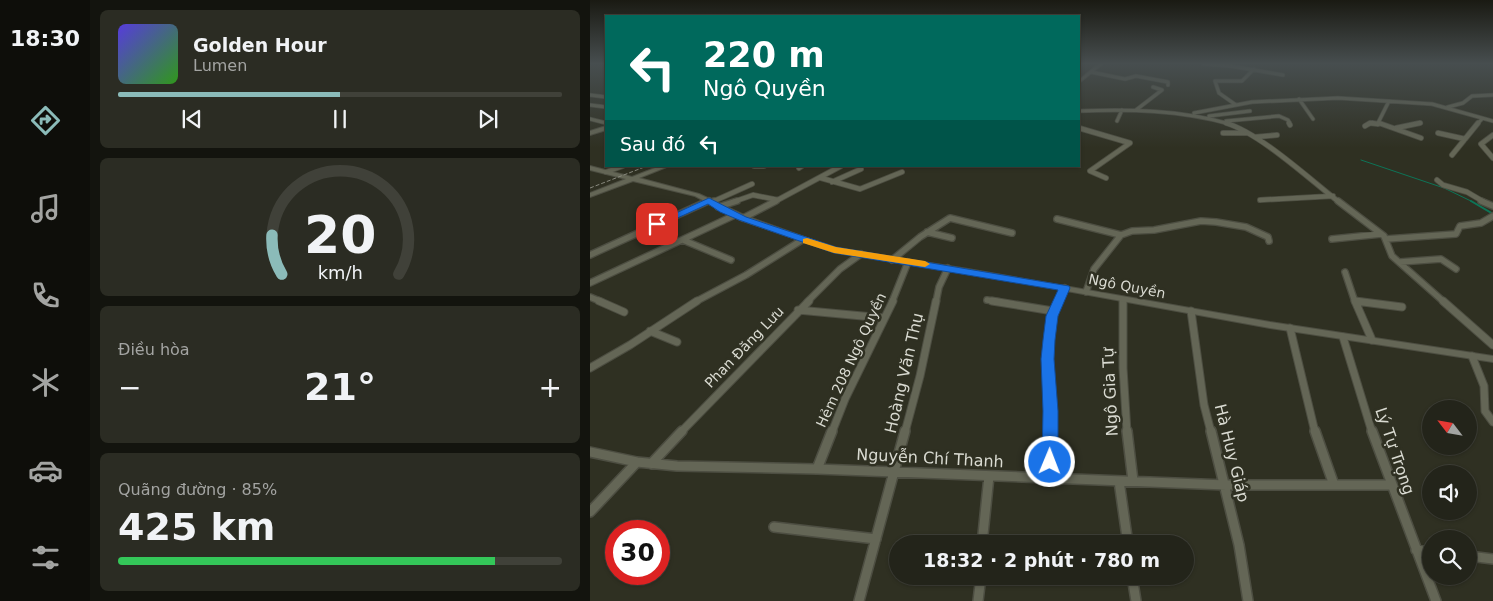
<!DOCTYPE html>
<html lang="vi">
<meta charset="utf-8">
<style>
body{margin:0;font-family:"DejaVu Sans",sans-serif;background:#2b2c23;color:#f1f3f6;height:100vh;display:flex;flex-direction:column;font-size:19px;white-space:nowrap}
*{box-sizing:border-box;margin:0}
p{font-size:16px;color:#a3a4a2}
.icon{flex:none;width:28px;height:28px;fill:none;stroke:currentColor;stroke-width:2;stroke-linecap:round;stroke-linejoin:round}
.map{position:relative;flex:1;overflow:hidden}
.drawer{display:flex;flex-direction:column;gap:10px;padding:10px;background:#13140e;width:500px}
.drawer>*{flex:none}
.top-card{position:absolute;left:15px;top:15px;width:475px;height:152px;border-radius:0px;box-shadow:0 1px 4px #0004,0 0 0 1px #404139;background:#00695c;color:#fff;overflow:hidden}
.needle{width:32px;rotate:301deg}
.tools{position:absolute;left:832px;top:400px;display:grid;gap:10px}
.tools a{display:grid;place-items:center;width:55px;height:55px;border-radius:50%;background:#23241a;box-shadow:0 1px 4px #0004,0 0 0 1px #404139;font-size:25px}
.speed{position:absolute;left:15px;top:520px;display:flex;gap:10px;font-size:25px;font-weight:700;text-align:center}
.speed>*{display:grid;place-content:center;width:65px;height:65px;border-radius:50%;background:#23241a;box-shadow:0 1px 4px #0004,0 0 0 1px #404139;line-height:1}
.speed .limit{border:8px solid #d22;background:#fff;color:#111}
.pin{position:absolute;display:grid;place-items:center;width:42px;height:42px;color:#fff;margin:-21px;border-radius:10px;box-shadow:0 2px 8px #0006}
.me{position:absolute;width:55px;margin:-28px;rotate:1deg;stroke-linejoin:round;filter:drop-shadow(0 0 4px #0008)}
.turn{display:flex;align-items:center;gap:18px;height:105px;padding:0 15px;font-size:22px}
.turn .icon{width:65px;height:65px;stroke-width:2.5}
.turn b{display:block;font-size:35px;line-height:42px}
.then{display:flex;align-items:center;height:48px;padding:0 15px;background:#0003;gap:10px;font-size:19px}
.big{font-size:38px;font-weight:800;line-height:1.1}
.drawer .widget{flex:1;display:flex;flex-direction:column;justify-content:center;gap:8px;min-width:0;padding:0 18px;border-radius:8px;background:#2b2c23}
.drawer .dial{align-items:center;gap:0}
.dial svg{height:130px;overflow:visible;fill:none;stroke:#404139;stroke-width:7;stroke-linecap:round;text-anchor:middle}
.dial text{fill:#f1f3f6;stroke:none}
.song{display:flex;align-items:center;gap:15px}
.cover{width:60px;height:60px;border-radius:8px;background:linear-gradient(135deg,hsl(250 70% 55%),hsl(110 70% 35%))}
.played{height:5px;border-radius:2px;background:linear-gradient(90deg,#8bbbb9 50%,#404139 50%)}
.keys{display:flex;justify-content:space-around;direction:ltr}
.heat{display:flex;justify-content:space-between;align-items:center;font-size:28px;direction:ltr}
.charge{height:8px;border-radius:4px;background:linear-gradient(90deg,#34c759 85%,#404139 0)}
.trip{position:absolute;left:299px;top:535px;width:305px;height:50px;border-radius:25px;background:#23241a;box-shadow:0 1px 4px #0004,0 0 0 1px #404139;font-weight:800;line-height:50px;text-align:center}
main{display:flex;flex:1;min-height:0}
.tab-bar{display:flex;flex-direction:column;width:90px;justify-content:space-around;align-items:center;background:#0e0e0a;color:#a3a4a2}
.tab-bar .icon{width:35px;height:35px}
.tab-bar .on{color:#8bbbb9}
.tab-bar b{font-size:22px;color:#f1f3f6}
.map>svg:first-child{display:block}
.lines{fill:none;stroke-linecap:round;stroke-linejoin:round}
.stream-far1{stroke:#0d7457;stroke-width:1}
.stream{stroke:#0d7457;stroke-width:2}
.minor-far4-casing{stroke:#4d4e42;stroke-width:4.5}
.minor-far3-casing{stroke:#4d4e42;stroke-width:6}
.minor-far2-casing{stroke:#4d4e42;stroke-width:8}
.minor-far1-casing{stroke:#4d4e42;stroke-width:9}
.minor-casing{stroke:#4d4e42;stroke-width:12}
.tertiary-casing{stroke:#4d4e42;stroke-width:2}
.minor-far4{stroke:#646656;stroke-width:3}
.minor-far3{stroke:#646656;stroke-width:4.5}
.minor-far2{stroke:#646656;stroke-width:5.5}
.minor-far1{stroke:#646656;stroke-width:7}
.minor{stroke:#646656;stroke-width:9}
.tertiary{fill:#646656;fill-rule:evenodd}
.rail{stroke:#88897e;stroke-width:1;stroke-dasharray:4 2;stroke-linecap:butt}
.route{fill:#1a73e8;stroke:#114b97}
.slow{fill:#f59e0b}
.labels{text-anchor:middle;dominant-baseline:central;stroke-width:5;stroke-linejoin:round;paint-order:stroke}
.street-label{font-size:14px;fill:#d9dad1;stroke:#2f3022}
.near-street-label{font-size:16px;fill:#d9dad1;stroke:#2f3022}
</style>
<main>
<nav class="tab-bar">
<b>18:30</b>
<svg class="icon on" aria-label="directions" viewBox="0 0 24 24"><path d="M12 3l9 9-9 9-9-9zM9 14v-3h6M13 9l2 2-2 2"/></svg>
<svg class="icon" aria-label="music" viewBox="0 0 24 24"><path d="M9 18V5l10-2v13"/><circle cx="6" cy="18" r="3"/><circle cx="16" cy="16" r="3"/></svg>
<svg class="icon" aria-label="phone" viewBox="0 0 24 24"><path d="M5 4h4l2 5-3 2q2 4 5 5l2-3 5 2v4C11 20 4 13 5 4z"/></svg>
<svg class="icon" aria-label="climate" viewBox="0 0 24 24"><path d="M12 3v18M4 7l16 10M4 17L20 7"/></svg>
<svg class="icon" aria-label="car" viewBox="0 0 24 24"><path d="M5 17H2v-5l4-1 3-4h7l3 4 3 1v5h-3M9 17h6M6 11h13"/><circle cx="7" cy="17" r="2"/><circle cx="17" cy="17" r="2"/></svg>
<svg class="icon" aria-label="filters" viewBox="0 0 24 24"><path d="M4 7h16M4 17h16"/><circle cx="9" cy="7" r="2"/><circle cx="15" cy="17" r="2"/></svg>
</nav>
<section class="drawer">
<div class="widget">
<div class="song"><i class="cover"></i><div><b>Golden Hour</b><p>Lumen</p></div></div>
<div class="played"></div>
<div class="keys"><svg class="icon" aria-label="previous" viewBox="0 0 24 24"><path d="M18 5L8 12l10 7zM5 5v14"/></svg><svg class="icon" aria-label="pause" viewBox="0 0 24 24"><path d="M8 5v14M16 5v14"/></svg><svg class="icon" aria-label="next" viewBox="0 0 24 24"><path d="M6 5l10 7-10 7zM19 5v14"/></svg></div>
</div>
<div class="widget dial"><svg viewBox="0 0 100 80">
<path d="M14 69A42 42 0 1 1 86 69"/>
<path d="M14 69A42 42 0 0 1 8 45" stroke="#8bbbb9"/>
<text x="50" y="56" font-size="32" font-weight="700">20</text>
<text x="50" y="72" font-size="11">km/h</text>
</svg></div>
<div class="widget"><p>Điều hòa</p>
<div class="heat"><a>−</a><b class="big">21°</b><a>+</a></div>
</div>
<div class="widget"><p>Quãng đường · 85%</p><b class="big">425 km</b><div class="charge"></div></div>
</section>
<div class="map">
<svg width="903" height="601" viewBox="0 0 903 601">
<rect width="100%" height="100%" fill="#2f3022"/>
<g class="lines">
<path class="stream-far1" d="M771,160L854,188L883,202"/>
<path class="stream" d="M881,201L903,214"/>
<defs>
<path id="minor-far4" d="M613,64L641,66L693,75
M501,72L535,79L546,76L578,82V85
M0,95L16,97
M709,99L723,119
M0,105L16,107
M646,105L629,93L625,81H652L664,69
M858,107L873,103L882,96L903,95
M546,110L572,90L563,87
M489,111C540,109 590,110 640,124
M604,113L662,102L748,98L842,104L903,121
M619,116L660,111
M0,119L16,123
M527,121L532,110
M636,121L689,116L698,120L700,124
M778,124H788
M792,124L788,123L798,103
M824,124L831,123
M887,124L892,119"/>
<path id="minor-far3" d="M636,123C671,134 718,178 749,202
M699,123L700,125
M782,123L788,124
M789,123L831,138
M775,126L780,123
M489,128L540,143L500,171L516,178
M806,128L830,123
M633,133H657
M848,133L875,139
M903,135L891,144L903,158
M665,137L687,135
M862,155L888,123
M164,166H174
M209,168L212,166
M16,172L33,166
M231,178L270,189L312,172
M847,180L853,185L877,192L894,202
M242,182L271,169
M670,200L743,196
M115,202L119,200
M122,202L162,184
M143,202L163,195L188,200
M184,202L251,166"/>
<path id="minor-far2" d="M748,201L794,236L802,256L854,302
M891,201L903,206
M121,202L124,201
M128,207L147,201
M153,218L186,201
M467,219L531,235L542,231L564,230L611,221L626,222L656,227L678,237L679,241
M337,232L362,238
M742,239L791,234
M796,239L866,234L870,226L891,223L903,216
M93,240L141,260
M0,255L118,201
M302,260L330,237L360,218L422,233
M810,262L851,259L866,269
M755,272L765,302
M0,283L145,215
M496,292L504,269L531,235
M0,297L12,302
M397,300L410,302
M765,301L774,302
M105,302L156,275L212,240
M217,302L250,269L271,254
M302,302L318,262
M346,302L349,287L358,268
M468,302L475,288
M533,302V300"/>
<path id="minor-far1" d="M9,301L34,312
M402,301L463,311
M533,301V368L537,432
M765,301L782,340
M765,301L812,307
M853,301L903,345
M208,310L294,318
M601,311L614,405L621,432
M700,328L725,432
M60,331L87,342
M753,337L782,432
M882,356L894,386L895,411L903,422
M0,368L40,345L107,301
M91,432L219,301
M242,432L255,399L303,301
M315,432L330,376L346,301
M461,432C462,389 450,342 469,301"/>
<path id="minor" d="M537,431L543,481
M621,431L649,545L658,601
M725,431L744,485
M782,431L846,601
M0,452L47,462L87,466L227,469L636,485H800
M61,464L92,431
M227,469L242,431
M460,478L461,431
M529,481L538,544
M0,512L47,462
M184,527L286,539
M392,544L399,476
M826,550L841,552
M879,556L903,559
M542,576L546,601
M269,601L315,431
M388,601L391,576"/>
<path id="tertiary" d="M508,64H513L489,83V80Z
M16,126V130L0,135V131Z
M0,166L42,177L70,166H79L49,178L109,194L156,216L245,248L378,269L680,322L903,356V362L680,328L378,273L244,252L150,220L105,196L43,181L0,197V193L36,179L0,170Z"/>
</defs>
<use href="#minor-far4" class="minor-far4-casing"/>
<use href="#minor-far3" class="minor-far3-casing"/>
<use href="#minor-far2" class="minor-far2-casing"/>
<use href="#minor-far1" class="minor-far1-casing"/>
<use href="#minor" class="minor-casing"/>
<use href="#tertiary" class="tertiary-casing"/>
<use href="#minor-far4" class="minor-far4"/>
<use href="#minor-far3" class="minor-far3"/>
<use href="#minor-far2" class="minor-far2"/>
<use href="#minor-far1" class="minor-far1"/>
<use href="#minor" class="minor"/>
<use href="#tertiary" class="tertiary"/>
<path class="rail" d="M0,188L57,166"/>
</g>
<linearGradient id="sky" x2="0" y2="1"><stop stop-color="#1a1a13"/><stop offset="0.43" stop-color="#474e4f"/><stop offset="1" stop-color="#474e4f" stop-opacity="0"/></linearGradient>
<rect width="903" height="148" fill="url(#sky)"/>
<path class="route" d="M119,198L156,217L246,247L479,286L480,288L468,316L465,340L464,359L468,411V462L465,466L460,468L454,466L452,462L453,411L451,359L453,340L456,316L468,290L244,253L149,220L130,212L118,204L70,226H67L62,224Z"/>
<path class="slow" d="M217,238L246,247L335,261L340,264L335,267L244,253L213,243V239Z"/>
<g class="labels">
<g class="street-label">
<text transform="translate(537 286) rotate(11)">Ngô Quyền</text>
<text transform="translate(154 347) rotate(-46)">Phan Đăng Lưu</text>
<text transform="translate(261 360) rotate(-65)">Hẻm 208 Ngô Quyền</text>
</g>
<g class="near-street-label">
<text transform="translate(314 373) rotate(-77)">Hoàng Văn Thụ</text>
<text transform="translate(520 392) rotate(-93)">Ngô Gia Tự</text>
<text transform="translate(805 451) rotate(71)">Lý Tự Trọng</text>
<text transform="translate(642 453) rotate(76)">Hà Huy Giáp</text>
<text transform="translate(340 458) rotate(3)">Nguyễn Chí Thanh</text>
</g>
</g>
</svg>
<div class="tools">
<a><svg class="needle" viewBox="-14 -14 28 28"><path d="M0-13l5 13h-10z" fill="#e53935"/><path d="M0 13l5-13h-10z" fill="#a3a4a2"/></svg></a>
<a><svg class="icon" aria-label="sound" viewBox="0 0 24 24"><path d="M4 9h4l5-4v14l-5-4H4zM17 9q2 3 0 6"/></svg></a>
<a><svg class="icon" aria-label="search" viewBox="0 0 24 24"><circle cx="10" cy="10" r="6"/><path d="M15 15l6 6"/></svg></a>
</div>
<div class="speed"><div class="limit">30</div></div>
<div class="pin" style="left:67px;top:224px;background:#d93025"><svg class="icon" aria-label="arrive" viewBox="0 0 24 24"><path d="M6 21V4h12l-3 4 3 4H6"/></svg></div>
<svg class="me" style="left:460px;top:462px" viewBox="-20 -20 40 40"><circle r="17" fill="#1a73e8" stroke="#fff" stroke-width="3"/><path d="M0-11L8 9 0 5-8 9z" fill="#fff"/></svg>
<div class="trip">18:32 · 2 phút · 780 m</div>
<div class="top-card">
<div class="turn"><svg class="icon" aria-label="left" viewBox="0 0 24 24"><path d="M17 20v-9H6M10 6l-5 5 5 5"/></svg><div><b>220 m</b>Ngô Quyền</div></div>
<div class="then">Sau đó<svg class="icon" aria-label="left" viewBox="0 0 24 24"><path d="M17 20v-9H6M10 6l-5 5 5 5"/></svg></div>
</div>
</div>
</main>
